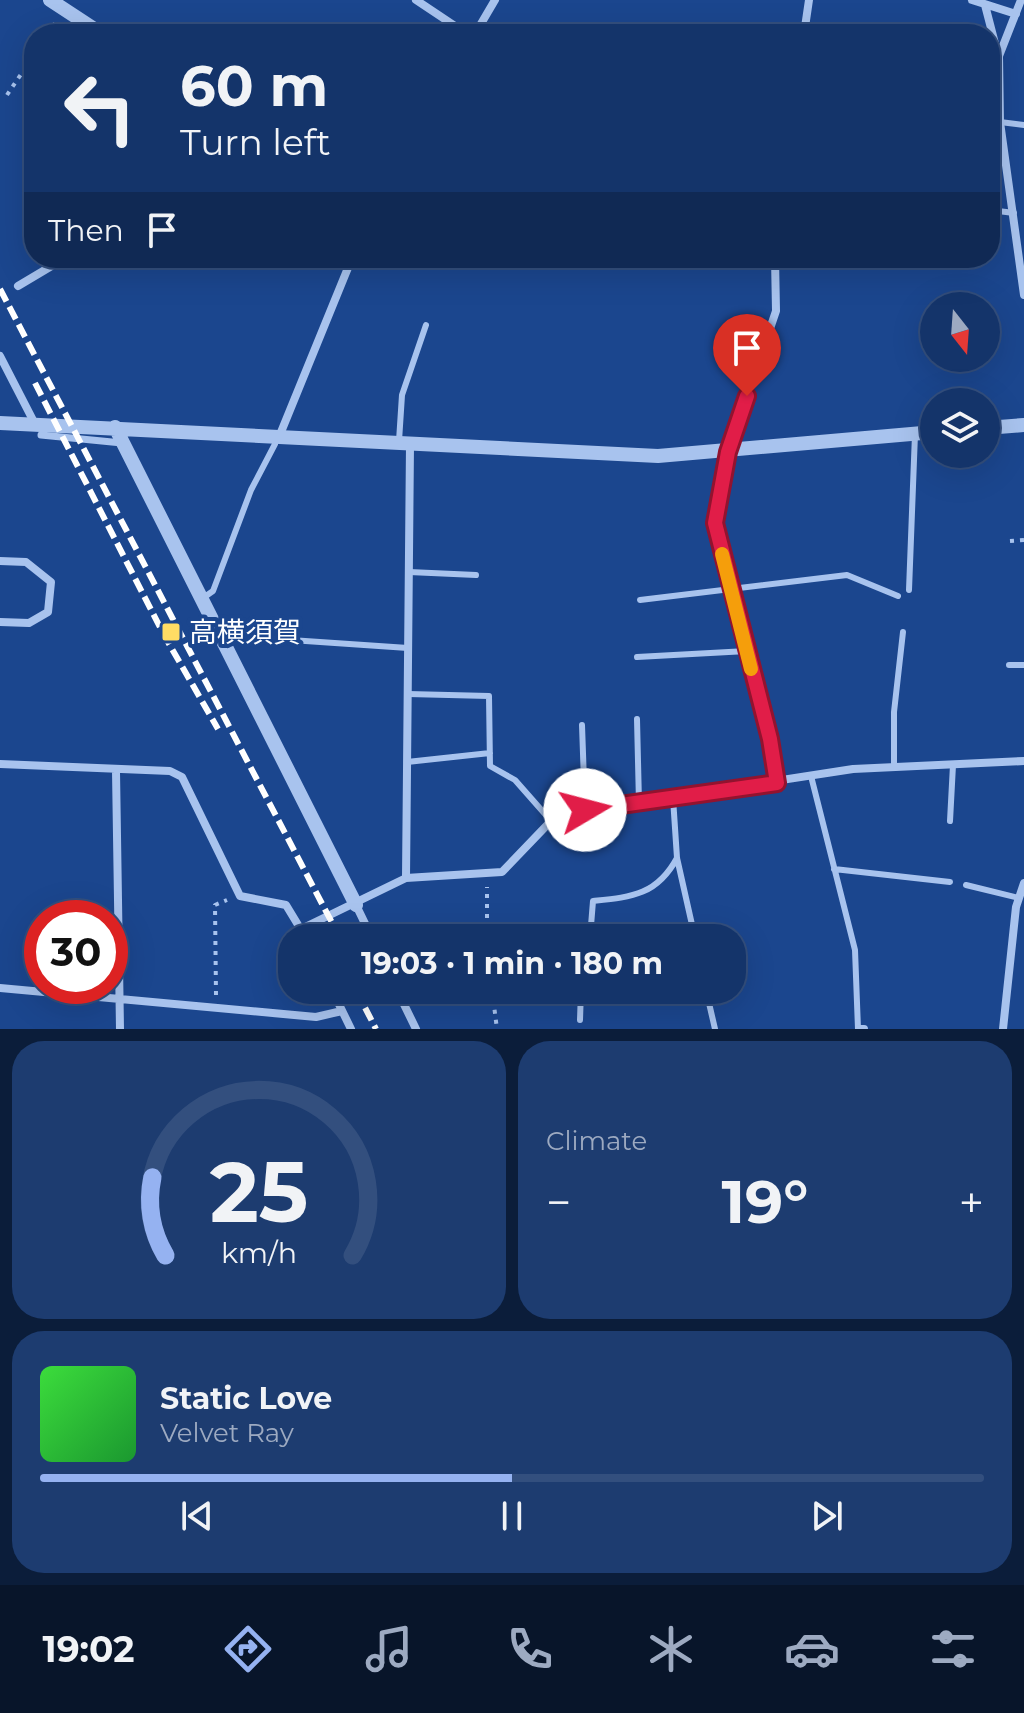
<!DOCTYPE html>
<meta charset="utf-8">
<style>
body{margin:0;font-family:Montserrat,"Noto Sans JP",sans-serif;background:#1d3c70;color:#f1f3f6;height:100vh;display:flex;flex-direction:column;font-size:30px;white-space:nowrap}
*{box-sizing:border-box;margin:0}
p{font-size:26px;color:#9daac1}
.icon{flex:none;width:44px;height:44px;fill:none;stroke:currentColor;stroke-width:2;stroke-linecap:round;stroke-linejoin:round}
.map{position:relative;height:1029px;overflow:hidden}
.details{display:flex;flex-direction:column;gap:12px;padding:12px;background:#0b1d3a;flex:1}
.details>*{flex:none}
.banner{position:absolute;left:24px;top:24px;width:976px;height:244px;border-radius:32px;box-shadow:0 8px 32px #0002,0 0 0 2px #334f7e;background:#14346a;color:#f1f3f6;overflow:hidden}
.needle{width:52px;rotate:163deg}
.buttons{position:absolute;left:920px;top:292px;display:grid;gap:16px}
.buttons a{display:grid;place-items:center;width:80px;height:80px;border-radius:50%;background:#14346a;box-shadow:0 8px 32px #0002,0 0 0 2px #334f7e;font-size:40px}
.speed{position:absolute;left:24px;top:900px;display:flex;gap:16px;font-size:40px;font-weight:700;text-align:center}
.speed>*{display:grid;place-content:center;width:104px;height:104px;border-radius:50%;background:#14346a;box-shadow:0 8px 32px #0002,0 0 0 2px #334f7e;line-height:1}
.speed .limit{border:12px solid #d22;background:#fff;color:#111}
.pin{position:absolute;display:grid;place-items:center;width:68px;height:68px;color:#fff;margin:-82px -34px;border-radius:50% 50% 50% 0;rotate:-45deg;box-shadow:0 0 8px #0007}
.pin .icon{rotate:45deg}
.me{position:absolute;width:88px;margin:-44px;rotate:82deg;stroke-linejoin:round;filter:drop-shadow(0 0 6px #0008)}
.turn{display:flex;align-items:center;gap:28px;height:168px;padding:0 24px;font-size:36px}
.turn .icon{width:104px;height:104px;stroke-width:2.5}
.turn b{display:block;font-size:56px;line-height:68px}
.then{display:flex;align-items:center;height:76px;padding:0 24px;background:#0003;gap:16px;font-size:30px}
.big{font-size:60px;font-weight:700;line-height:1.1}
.details .tile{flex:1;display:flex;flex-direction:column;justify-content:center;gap:12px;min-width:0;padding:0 28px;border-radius:32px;background:#1d3c70}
.details .dial{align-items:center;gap:0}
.dial svg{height:208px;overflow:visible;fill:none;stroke:#334f7e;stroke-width:7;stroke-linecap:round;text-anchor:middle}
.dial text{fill:#f1f3f6;stroke:none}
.song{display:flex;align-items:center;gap:24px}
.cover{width:96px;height:96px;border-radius:12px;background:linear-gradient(135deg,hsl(120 70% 55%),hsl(130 70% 35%))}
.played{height:8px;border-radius:4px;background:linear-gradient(90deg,#95b2f1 50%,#334f7e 50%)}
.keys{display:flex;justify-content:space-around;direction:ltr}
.heat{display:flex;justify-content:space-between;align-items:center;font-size:44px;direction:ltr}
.details .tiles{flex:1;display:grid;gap:12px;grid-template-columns:1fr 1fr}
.tile:last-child{grid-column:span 2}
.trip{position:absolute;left:278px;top:924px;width:468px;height:80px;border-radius:32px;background:#14346a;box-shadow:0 8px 32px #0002,0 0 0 2px #334f7e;font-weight:700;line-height:80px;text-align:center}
.menu{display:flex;height:128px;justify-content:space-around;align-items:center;background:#08152a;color:#9daac1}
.menu .icon{width:56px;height:56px}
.menu .selected{color:#95b2f1}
.menu b{font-size:36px;color:#f1f3f6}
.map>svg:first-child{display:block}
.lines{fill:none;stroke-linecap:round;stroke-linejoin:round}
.path{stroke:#a8c3ee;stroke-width:4;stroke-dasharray:4 6;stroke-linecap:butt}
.service{stroke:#a8c3ee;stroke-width:6}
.pedestrian{stroke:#a8c3ee;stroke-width:7}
.minor{stroke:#a8c3ee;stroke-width:8}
.tertiary{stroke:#a8c3ee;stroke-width:14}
.rail{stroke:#fff;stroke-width:6;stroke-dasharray:14 6;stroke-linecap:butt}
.route-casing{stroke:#92132f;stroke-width:20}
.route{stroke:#e11d48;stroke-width:14}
.slow{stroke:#f59e0b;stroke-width:14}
.poi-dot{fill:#ffdc64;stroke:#1b468e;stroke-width:3}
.labels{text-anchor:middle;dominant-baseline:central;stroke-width:8;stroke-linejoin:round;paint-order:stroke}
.poi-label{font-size:28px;fill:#fff;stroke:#1b468e;text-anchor:start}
</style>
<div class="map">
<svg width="1024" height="1029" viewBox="0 0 1024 1029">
<rect width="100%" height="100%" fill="#1b468e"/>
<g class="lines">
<path class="path" d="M48,34L55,23
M7,95L34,55
M1010,541L1024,540
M487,938V887
M492,990L497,1029
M216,995L215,905L227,900"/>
<path class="service" d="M1000,122L1024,125
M990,210L1014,213
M445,266L447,258
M399,441L402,395L426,325
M409,572L476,575
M909,590L915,434
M203,598L213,591L251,490L275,444
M640,600L847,575L898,596
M225,642L248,637L408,648
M637,657L747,651
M1009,665H1024
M408,694L489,696L490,766L515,780L552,822
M637,719L639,803
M582,725L585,810
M407,762L490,753
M894,767V712L903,632
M811,776L855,950L858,1029
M673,798L677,858L695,938
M950,821L953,765
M834,869L950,882
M966,885L1019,898
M590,938L593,901C632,897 657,895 677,858
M706,990L715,1029
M580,1020L581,990"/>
<path class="pedestrian" d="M41,435L122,443"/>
<path class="minor" d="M416,0L467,34
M972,0L1016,14
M1021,0L999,56L1000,122L1024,295
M985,5L998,55
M475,34L495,0
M804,34L809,0
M775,258L776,311L728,452L715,523L770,739L777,783
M18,286L65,258
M0,356L35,424
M279,437L352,258
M0,561L26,562L51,582L48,612L29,623L0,622
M0,764L170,771L182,777L240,896L286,905L306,938
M116,771L120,1029
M406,878L410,445
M356,905L372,938
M301,929L406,878L502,872L550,822L585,810L853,769L1024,761
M0,988L316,1017L342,1011
M332,990L351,1029
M397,990L416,1029
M860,1029H864
M1003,1029L1016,907L1024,883"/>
<path class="tertiary" d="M50,0L102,34
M0,423L658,456L934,432
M115,427L356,905
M986,428L1024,425"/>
<path class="rail" d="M0,289L340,938
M35,383L164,635L218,729
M356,990L376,1029"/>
</g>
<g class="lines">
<defs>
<path id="route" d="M585,810L777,783L770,739L715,523L728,452L747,396"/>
</defs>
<use href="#route" class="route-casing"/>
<use href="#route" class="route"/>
<path class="slow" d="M722,554L751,669"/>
</g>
<rect class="poi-dot" x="161" y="622" width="20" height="20" rx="4"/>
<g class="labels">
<g class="poi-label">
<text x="189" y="632">高横須賀</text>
</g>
</g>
</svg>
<div class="buttons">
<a><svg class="needle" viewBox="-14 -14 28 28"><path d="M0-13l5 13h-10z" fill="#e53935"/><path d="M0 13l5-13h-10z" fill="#9daac1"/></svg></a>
<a><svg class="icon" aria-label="layers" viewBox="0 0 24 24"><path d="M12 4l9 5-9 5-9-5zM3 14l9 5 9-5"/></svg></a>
</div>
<div class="speed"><div class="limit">30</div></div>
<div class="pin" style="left:747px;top:396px;background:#d93025"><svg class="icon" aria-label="arrive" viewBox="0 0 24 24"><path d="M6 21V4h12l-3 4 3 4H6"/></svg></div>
<svg class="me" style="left:585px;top:810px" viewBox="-20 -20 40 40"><circle r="19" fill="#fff"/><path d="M0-13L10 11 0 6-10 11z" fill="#e11d48"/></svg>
<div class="trip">19:03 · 1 min · 180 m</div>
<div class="banner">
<div class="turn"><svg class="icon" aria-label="left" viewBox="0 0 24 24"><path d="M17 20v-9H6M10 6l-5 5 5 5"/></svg><div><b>60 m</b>Turn left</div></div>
<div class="then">Then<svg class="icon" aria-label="arrive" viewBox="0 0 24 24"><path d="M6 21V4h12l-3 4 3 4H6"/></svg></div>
</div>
</div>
<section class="details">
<div class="tiles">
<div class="tile dial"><svg viewBox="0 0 100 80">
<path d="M14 69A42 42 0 1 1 86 69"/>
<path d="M14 69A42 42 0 0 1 9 39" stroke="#95b2f1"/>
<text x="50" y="56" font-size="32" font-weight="700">25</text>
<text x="50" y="72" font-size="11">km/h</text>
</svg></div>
<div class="tile"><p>Climate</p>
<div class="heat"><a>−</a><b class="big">19°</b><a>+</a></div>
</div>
<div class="tile">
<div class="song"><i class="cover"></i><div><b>Static Love</b><p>Velvet Ray</p></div></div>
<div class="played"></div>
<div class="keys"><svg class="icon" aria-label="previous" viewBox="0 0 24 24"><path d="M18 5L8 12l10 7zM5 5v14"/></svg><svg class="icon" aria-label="pause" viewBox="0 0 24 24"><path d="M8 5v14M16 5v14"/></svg><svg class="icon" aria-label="next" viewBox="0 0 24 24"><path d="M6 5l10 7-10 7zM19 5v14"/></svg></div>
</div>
</div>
</section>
<nav class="menu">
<b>19:02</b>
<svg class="icon selected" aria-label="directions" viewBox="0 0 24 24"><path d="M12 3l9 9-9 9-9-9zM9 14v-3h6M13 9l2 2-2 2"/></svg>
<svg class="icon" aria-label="music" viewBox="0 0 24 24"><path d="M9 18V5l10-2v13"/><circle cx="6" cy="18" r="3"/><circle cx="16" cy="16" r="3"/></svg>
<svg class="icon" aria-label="phone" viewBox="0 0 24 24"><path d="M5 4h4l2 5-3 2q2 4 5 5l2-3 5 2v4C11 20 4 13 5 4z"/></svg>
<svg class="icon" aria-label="climate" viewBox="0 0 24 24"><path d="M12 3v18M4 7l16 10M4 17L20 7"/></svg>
<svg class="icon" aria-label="car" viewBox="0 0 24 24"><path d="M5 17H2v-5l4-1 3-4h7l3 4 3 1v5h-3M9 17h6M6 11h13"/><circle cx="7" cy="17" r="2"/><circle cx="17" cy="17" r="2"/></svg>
<svg class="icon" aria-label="filters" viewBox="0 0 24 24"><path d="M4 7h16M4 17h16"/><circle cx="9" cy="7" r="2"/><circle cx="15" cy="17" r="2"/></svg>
</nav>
